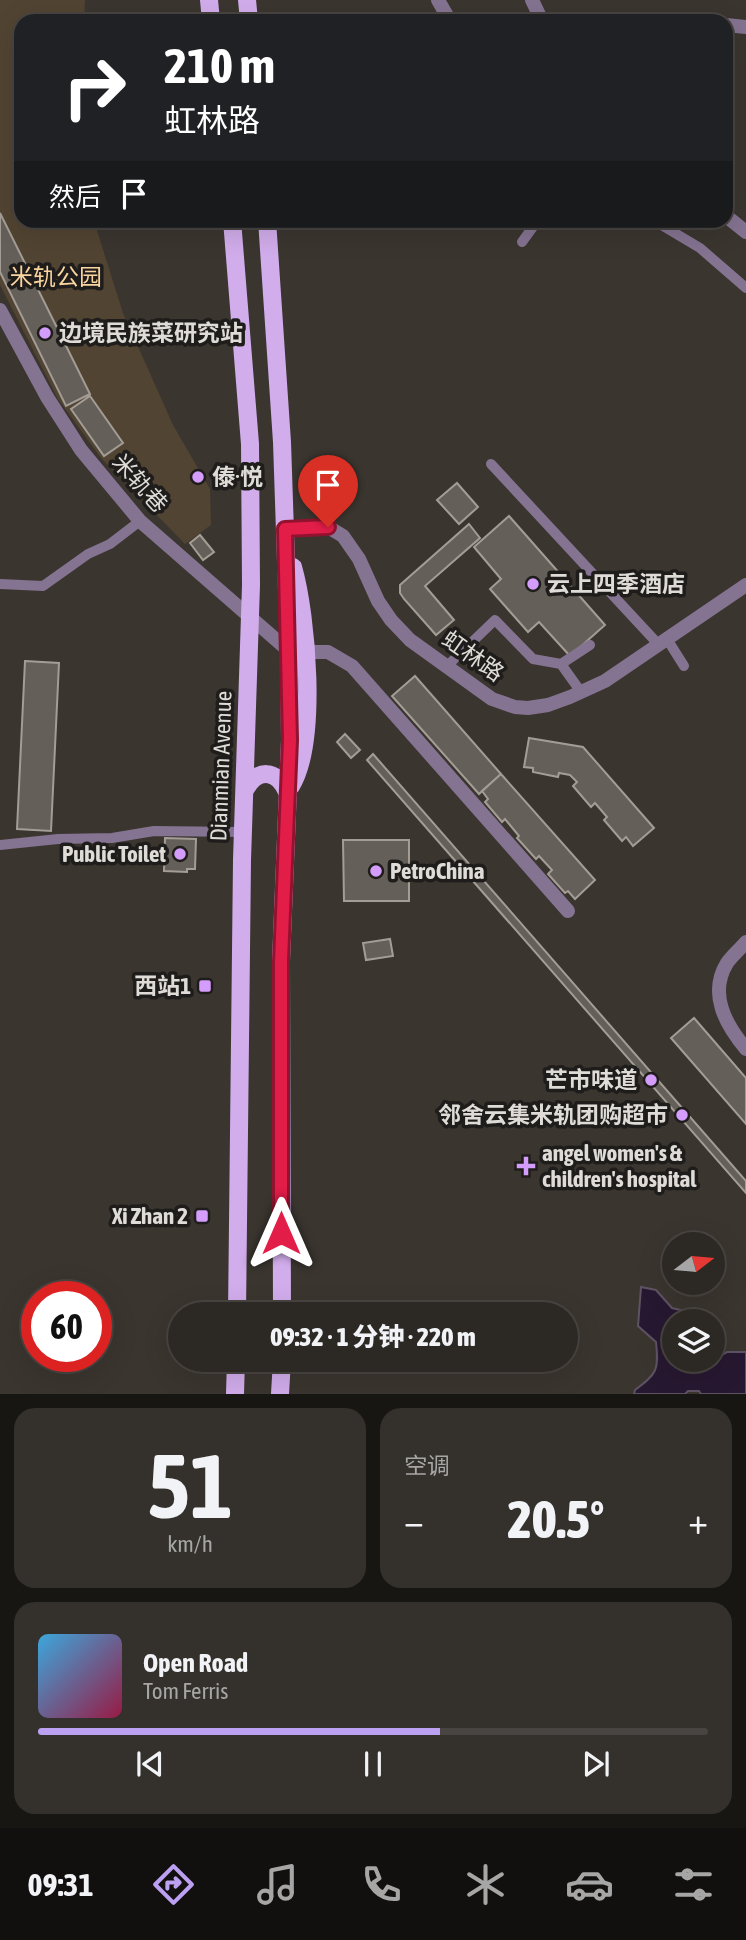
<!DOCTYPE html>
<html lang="zh">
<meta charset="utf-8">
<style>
body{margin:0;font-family:"Asap Condensed","Noto Sans SC",sans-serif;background:#34302b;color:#f1f3f6;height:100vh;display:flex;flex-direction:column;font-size:26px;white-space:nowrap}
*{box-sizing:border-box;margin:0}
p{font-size:23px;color:#a6a6a6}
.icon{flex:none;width:38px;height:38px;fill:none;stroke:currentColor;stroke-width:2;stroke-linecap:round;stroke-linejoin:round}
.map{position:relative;height:1394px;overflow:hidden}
.sheet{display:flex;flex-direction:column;gap:14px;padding:14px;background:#181613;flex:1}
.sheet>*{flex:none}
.guide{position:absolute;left:14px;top:14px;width:719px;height:214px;border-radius:21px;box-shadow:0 7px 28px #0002,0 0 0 2px #484441;background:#202124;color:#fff;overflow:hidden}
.needle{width:46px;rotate:74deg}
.buttons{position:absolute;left:662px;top:1232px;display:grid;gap:14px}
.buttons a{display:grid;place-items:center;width:63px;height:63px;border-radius:50%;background:#2c2823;box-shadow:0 7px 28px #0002,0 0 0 2px #484441;font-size:35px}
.speed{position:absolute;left:21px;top:1281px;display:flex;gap:14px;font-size:35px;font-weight:700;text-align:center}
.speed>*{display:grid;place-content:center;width:91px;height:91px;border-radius:50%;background:#2c2823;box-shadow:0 7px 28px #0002,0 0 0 2px #484441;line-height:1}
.speed .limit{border:10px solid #d22;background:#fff;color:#111}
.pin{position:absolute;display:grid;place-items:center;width:60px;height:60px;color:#fff;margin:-72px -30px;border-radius:50% 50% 50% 0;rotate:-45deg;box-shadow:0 0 7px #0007}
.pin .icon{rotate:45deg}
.me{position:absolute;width:77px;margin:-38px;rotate:0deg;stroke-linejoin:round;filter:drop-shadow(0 0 5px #0008)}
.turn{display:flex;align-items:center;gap:24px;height:147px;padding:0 35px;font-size:32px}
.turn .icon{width:91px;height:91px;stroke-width:2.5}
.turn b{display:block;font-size:49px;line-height:60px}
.then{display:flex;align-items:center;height:66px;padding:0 35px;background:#0003;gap:14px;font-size:26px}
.big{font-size:52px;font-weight:800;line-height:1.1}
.sheet .widget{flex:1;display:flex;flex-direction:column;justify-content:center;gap:10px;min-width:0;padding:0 24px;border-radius:21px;background:#34302b}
.sheet .dial{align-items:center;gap:0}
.dial b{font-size:91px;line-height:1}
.song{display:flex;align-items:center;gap:21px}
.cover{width:84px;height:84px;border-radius:10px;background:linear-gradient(135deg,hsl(200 70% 55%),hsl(340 70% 35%))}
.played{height:7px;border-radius:4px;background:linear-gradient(90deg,#bca0f2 60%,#484441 60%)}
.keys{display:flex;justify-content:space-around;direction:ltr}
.heat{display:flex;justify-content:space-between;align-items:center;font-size:38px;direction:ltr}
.sheet .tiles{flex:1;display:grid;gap:14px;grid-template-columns:1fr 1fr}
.widget:last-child{grid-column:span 2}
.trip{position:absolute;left:168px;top:1302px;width:410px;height:70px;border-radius:35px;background:#2c2823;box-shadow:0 7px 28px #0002,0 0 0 2px #484441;font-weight:800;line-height:70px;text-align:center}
.menu{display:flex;height:112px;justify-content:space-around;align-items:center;background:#12100e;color:#a6a6a6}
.menu .icon{width:49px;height:49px}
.menu .active{color:#bca0f2}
.menu b{font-size:32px;color:#f1f3f6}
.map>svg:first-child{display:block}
.green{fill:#524432}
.water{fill:#271831;stroke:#5e5363;stroke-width:2}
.building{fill:#645f58;stroke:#a39d96;stroke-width:2}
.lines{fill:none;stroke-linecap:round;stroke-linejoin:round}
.lane{stroke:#847391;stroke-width:10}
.street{stroke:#847391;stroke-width:14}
.primary{stroke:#d1adeb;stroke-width:18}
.route-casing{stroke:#92132f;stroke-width:18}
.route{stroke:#e11d48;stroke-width:12}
.poi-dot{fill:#d49cfb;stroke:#1f1d1b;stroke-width:2.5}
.labels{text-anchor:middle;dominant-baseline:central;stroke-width:7;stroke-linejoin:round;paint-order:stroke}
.park-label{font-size:23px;fill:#fad4a0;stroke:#1f1d1b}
.poi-label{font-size:23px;font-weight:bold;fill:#dfdcd8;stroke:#1f1d1b;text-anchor:start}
.street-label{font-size:23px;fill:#dfdcd8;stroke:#1f1d1b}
</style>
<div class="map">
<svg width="746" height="1394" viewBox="0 0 746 1394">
<rect width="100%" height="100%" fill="#3a352f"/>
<path class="green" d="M0,0H85L84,21H21V220L94,221L123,313L173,425L210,489L211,525L185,544L101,458L58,399L0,285Z"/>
<path class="water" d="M641,1287L656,1290L672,1308L693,1313L691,1321H674V1360L707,1363L727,1352H746V1394H701L699,1391H688L685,1394H634L635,1390C657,1373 659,1371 656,1342L638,1326Z"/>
<path class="building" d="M0,213L90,394L66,406L0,272Z
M105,220H181L105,227Z
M90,396L123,443L104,456L71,409Z
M457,483L478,507L459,524L437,500Z
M509,516L605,625L570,656L539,622L528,632L490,589L501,579L474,547Z
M469,524L480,538L425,586L454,620L436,635L404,599L400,593V585Z
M200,535L214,552L203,560L190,543Z
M25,661L59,663L51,831L17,829Z
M415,676L501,774L479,794L392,696Z
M345,734L360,750L351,758L337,742Z
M529,738L583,747L654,828L633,846L626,837L622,841L604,820L607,817L595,803L591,807L573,786L577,782L570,775L559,773L558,777L533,772V768L524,767Z
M373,754L746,1181V1193L367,760Z
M501,774L595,880L575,899L568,891L565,893L548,874L552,870L539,856L536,859L517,838L519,836L505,819L502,822L485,802L488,799L482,791Z
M165,838L196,839L195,869H187V872L164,871Z
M343,840H409V901H344Z
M390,939L393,956L366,960L363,943Z
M694,1018L746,1078V1124L671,1038Z"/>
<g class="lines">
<path class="lane" d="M653,220L700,248L746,288
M522,242L538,220
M491,464L659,645
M0,584L43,586L88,554L110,544L140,521
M667,639L684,666
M561,664L581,692
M447,666L495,620L533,659L561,664L590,645
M0,845L58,839L112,838L154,831L243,832"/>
<path class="street" d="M438,0L450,21
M532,0L542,21
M726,25L746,27
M726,216L746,232
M0,310L47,397L81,450L140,521L289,651
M285,529L328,527L343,536L359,559L378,601L391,620L410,640L492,699L515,707L528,708L548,705L570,697L605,681L746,585
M306,652H328L352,666L568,911
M746,942C740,949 732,956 727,963C708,994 726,1025 746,1049"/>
<path class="primary" d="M209,0L211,21
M247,0L249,21
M232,220L250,444L251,585L242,860L237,1314
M267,220L282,442L289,651L290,740L281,961L282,1314
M291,786C318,742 307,616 293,567
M245,790C257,768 277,769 287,792
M235,1394L236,1360
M280,1394L282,1360"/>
</g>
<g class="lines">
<defs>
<path id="route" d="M281,1233V961L290,740L285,529L328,527"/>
</defs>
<use href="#route" class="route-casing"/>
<use href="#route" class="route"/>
</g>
<g class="poi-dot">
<circle cx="45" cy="333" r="7"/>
<circle cx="198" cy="477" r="7"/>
<circle cx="533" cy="584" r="7"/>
<circle cx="180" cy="854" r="7"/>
<circle cx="376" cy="871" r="7"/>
<rect x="198" y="979" width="14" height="14" rx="3.5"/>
<circle cx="651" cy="1080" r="7"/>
<circle cx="682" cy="1115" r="7"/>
<path d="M522.5 1155.5h7v7h7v7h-7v7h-7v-7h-7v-7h7z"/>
<rect x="195" y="1209" width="14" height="14" rx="3.5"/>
</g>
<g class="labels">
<g class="park-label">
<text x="56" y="277">米轨公园</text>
</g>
<g class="poi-label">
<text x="59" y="333">边境民族菜研究站</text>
<text x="212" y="477">傣·悦</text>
<text x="547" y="584">云上四季酒店</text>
<text x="166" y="854" text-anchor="end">Public Toilet</text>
<text x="390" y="871">PetroChina</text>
<text x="191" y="986" text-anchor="end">西站1</text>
<text x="637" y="1080" text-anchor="end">芒市味道</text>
<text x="668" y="1115" text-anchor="end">邻舍云集米轨团购超市</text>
<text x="542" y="1153">angel women's &amp;<tspan x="542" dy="26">children's hospital</tspan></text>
<text x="188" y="1216" text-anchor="end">Xi Zhan 2</text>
</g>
<g class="street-label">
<text transform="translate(140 483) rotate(48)">米轨巷</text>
<text transform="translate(473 656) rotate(35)">虹林路</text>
<text transform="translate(221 766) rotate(-88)">Dianmian Avenue</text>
</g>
</g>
</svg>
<div class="buttons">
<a><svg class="needle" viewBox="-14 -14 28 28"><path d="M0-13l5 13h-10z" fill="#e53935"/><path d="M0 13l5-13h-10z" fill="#a6a6a6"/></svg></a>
<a><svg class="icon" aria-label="layers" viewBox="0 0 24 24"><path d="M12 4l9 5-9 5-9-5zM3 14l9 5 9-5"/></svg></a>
</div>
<div class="speed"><div class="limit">60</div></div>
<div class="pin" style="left:328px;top:527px;background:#d93025"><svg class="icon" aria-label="arrive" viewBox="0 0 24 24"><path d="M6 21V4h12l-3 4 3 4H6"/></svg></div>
<svg class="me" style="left:281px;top:1233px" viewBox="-20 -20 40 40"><path d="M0-17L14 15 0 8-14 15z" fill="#e11d48" stroke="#fff" stroke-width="4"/></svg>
<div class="trip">09:32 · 1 分钟 · 220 m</div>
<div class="guide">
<div class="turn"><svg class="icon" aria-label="right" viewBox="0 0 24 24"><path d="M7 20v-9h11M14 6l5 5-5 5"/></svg><div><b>210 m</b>虹林路</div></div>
<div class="then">然后<svg class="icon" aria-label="arrive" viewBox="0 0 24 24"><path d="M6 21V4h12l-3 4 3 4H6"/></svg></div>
</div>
</div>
<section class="sheet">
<div class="tiles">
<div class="widget dial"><b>51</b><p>km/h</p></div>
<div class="widget"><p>空调</p>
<div class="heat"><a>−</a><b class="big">20.5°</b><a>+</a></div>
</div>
<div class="widget">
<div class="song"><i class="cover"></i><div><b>Open Road</b><p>Tom Ferris</p></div></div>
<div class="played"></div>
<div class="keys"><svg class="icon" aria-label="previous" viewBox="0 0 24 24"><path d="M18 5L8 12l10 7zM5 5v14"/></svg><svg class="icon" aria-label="pause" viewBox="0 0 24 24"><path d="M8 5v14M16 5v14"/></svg><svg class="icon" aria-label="next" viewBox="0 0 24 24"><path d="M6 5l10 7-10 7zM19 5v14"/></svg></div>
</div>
</div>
</section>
<nav class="menu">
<b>09:31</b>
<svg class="icon active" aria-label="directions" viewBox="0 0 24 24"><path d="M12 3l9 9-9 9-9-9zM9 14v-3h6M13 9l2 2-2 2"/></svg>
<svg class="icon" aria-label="music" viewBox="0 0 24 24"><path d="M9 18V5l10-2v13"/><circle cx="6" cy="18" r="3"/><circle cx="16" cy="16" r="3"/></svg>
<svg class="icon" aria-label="phone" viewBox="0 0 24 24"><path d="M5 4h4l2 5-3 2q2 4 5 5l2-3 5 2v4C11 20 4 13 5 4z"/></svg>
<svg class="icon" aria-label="climate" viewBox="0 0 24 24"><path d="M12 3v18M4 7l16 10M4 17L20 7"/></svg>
<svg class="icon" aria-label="car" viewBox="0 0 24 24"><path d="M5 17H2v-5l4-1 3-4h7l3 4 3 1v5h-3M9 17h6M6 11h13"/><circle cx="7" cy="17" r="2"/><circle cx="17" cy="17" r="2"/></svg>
<svg class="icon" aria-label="filters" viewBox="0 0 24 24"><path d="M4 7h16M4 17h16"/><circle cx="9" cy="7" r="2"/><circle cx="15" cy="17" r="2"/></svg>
</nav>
